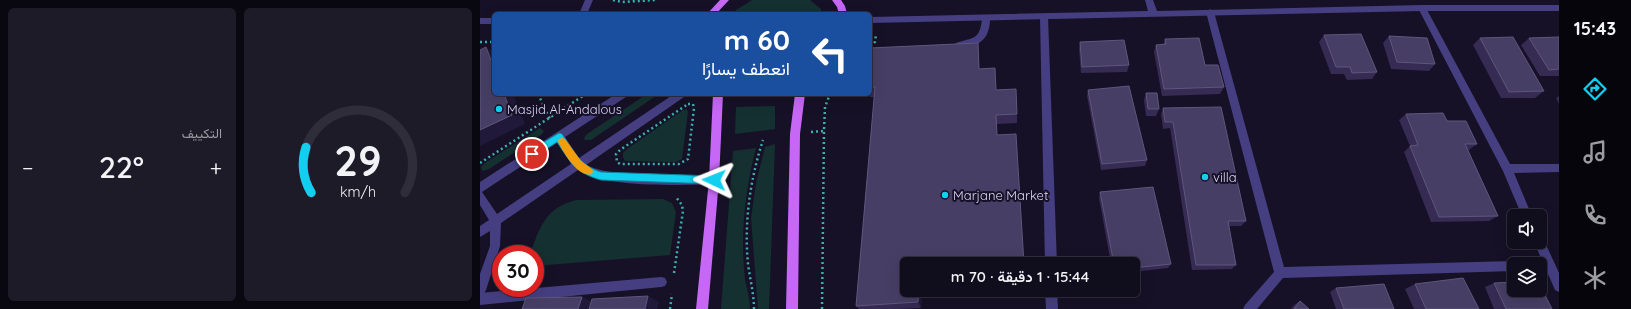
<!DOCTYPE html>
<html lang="ar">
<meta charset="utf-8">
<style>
body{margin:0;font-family:Quicksand,Vazirmatn,sans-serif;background:#1e1b29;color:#f1f3f6;direction:rtl;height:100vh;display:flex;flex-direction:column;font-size:15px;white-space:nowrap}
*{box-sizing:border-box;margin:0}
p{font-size:13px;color:#9c9ca3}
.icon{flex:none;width:22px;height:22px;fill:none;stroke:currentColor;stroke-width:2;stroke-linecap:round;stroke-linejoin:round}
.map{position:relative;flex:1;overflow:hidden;direction:ltr}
.details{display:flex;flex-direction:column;gap:8px;padding:8px;background:#09070f;width:480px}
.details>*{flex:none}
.banner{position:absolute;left:12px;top:12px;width:380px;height:84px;border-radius:6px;box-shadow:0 4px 16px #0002,0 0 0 1px #302d3b;direction:rtl;background:#1a4fa0;color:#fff;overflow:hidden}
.controls{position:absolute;left:1027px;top:209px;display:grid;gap:8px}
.controls a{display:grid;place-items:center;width:40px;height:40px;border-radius:6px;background:#100d1c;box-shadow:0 4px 16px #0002,0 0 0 1px #302d3b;font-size:20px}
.speed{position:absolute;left:12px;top:245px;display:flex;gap:8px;font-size:20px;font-weight:700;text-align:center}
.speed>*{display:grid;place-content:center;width:52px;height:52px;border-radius:50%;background:#100d1c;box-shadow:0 4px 16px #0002,0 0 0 1px #302d3b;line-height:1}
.speed .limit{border:6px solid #d22;background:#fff;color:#111}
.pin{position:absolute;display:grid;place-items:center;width:34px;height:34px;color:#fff;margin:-17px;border:2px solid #fff;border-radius:50%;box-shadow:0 1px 4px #0007}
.me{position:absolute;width:44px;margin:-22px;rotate:272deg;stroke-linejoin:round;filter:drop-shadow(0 0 3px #0008)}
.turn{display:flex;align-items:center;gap:14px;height:84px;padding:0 16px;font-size:18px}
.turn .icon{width:52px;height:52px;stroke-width:2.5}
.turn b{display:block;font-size:28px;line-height:34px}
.big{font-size:30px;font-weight:600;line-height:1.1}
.details .widget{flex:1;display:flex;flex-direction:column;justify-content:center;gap:6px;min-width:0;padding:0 14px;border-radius:6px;background:#1e1b29}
.details .dial{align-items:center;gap:0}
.dial svg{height:104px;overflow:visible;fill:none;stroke:#302d3b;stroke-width:7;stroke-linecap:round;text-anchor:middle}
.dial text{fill:#f1f3f6;stroke:none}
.heat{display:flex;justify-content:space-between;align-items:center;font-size:22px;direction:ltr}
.details .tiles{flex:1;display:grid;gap:8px;grid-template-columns:repeat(2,1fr)}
.trip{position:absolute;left:420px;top:257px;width:240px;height:40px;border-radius:6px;background:#100d1c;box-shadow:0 4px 16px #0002,0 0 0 1px #302d3b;font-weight:600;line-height:40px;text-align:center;direction:rtl}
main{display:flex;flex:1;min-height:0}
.tab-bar{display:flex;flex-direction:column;width:72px;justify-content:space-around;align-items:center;background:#06050b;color:#9c9ca3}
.tab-bar .icon{width:28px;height:28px}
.tab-bar .selected{color:#12cfef}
.tab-bar b{font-size:18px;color:#f1f3f6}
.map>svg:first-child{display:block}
.green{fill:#153030}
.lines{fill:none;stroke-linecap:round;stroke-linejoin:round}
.path{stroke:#38b1b0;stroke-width:2.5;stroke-dasharray:2 3;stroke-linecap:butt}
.service{fill:#453f82;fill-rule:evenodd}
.minor{fill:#453f82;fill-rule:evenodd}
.tertiary{fill:#453f82;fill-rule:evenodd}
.primary{fill:#c668f5;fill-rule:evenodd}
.wall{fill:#352b53}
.shaded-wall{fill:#211939}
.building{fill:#473e65;stroke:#5f567d}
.route{fill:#12cfef;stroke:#0c879b}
.slow{fill:#f59e0b}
.poi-dot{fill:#12cfef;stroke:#161126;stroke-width:1.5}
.labels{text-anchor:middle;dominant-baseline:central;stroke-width:4;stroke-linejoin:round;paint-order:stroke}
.poi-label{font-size:13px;fill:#dfd9fc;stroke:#161126;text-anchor:start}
</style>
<main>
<nav class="tab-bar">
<b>15:43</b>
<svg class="icon selected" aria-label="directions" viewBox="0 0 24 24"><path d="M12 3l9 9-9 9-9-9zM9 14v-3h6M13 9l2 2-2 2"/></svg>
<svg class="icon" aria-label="music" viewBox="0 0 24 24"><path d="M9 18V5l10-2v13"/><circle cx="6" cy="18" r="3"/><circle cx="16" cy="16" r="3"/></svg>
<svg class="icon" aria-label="phone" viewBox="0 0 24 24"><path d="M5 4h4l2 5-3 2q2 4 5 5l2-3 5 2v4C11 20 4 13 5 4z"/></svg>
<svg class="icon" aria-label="climate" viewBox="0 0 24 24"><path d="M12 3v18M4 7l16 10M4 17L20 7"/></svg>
</nav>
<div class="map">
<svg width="1079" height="309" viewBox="0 0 1079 309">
<rect width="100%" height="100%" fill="#161126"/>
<path class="green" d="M272,0H330L341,9L342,14H252L256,10Z
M167,94H179L111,140H105L104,138L107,134Z
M295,106V129L255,134L256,107Z
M207,109L208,112L202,159L196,162L145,161L143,157V153L147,149L203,110Z
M60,128L64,131L61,135L9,169L3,171L2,170L1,167L5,163Z
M295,144L289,309H278L271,218L276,183L285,147Z
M276,148C265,190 260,235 265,279C267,289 270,299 270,309H241L253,151Z
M183,199L192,203L196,212L190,255L55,266V254H50C60,227 65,208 96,200Z"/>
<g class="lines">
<path class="path" d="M133,0L142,2L176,0
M0,42H14
M390,46L395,42L396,34
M58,94L70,119
M208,104H213L214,108L208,159L199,164H140L137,162L136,154L140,150Z
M331,132L344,131L345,107L350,94
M0,163L106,94
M194,273L203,211L202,205L196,197
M190,309L192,294
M274,309C274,294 270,279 268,264C264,222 270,180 283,140
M342,309L344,131"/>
<path class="service" d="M506,15L510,18C510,33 505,43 489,47C484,48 480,49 476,47L475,45L476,43C493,37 500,41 502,18Z
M181,277L185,278L187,282L185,286L181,287L0,305V293Z"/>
<path class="minor" d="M105,0H113L107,14H99Z
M942,5L946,8L1030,164H1079V172L1034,173L1052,216H1042L1023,171L938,8Z
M730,9L734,12L804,267L1034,261L1039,264H1034V271L803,278L777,309H763L765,305L794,272L726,12Z
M564,14L568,17L577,264H565L560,17Z
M136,94H148L146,97L85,137L99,158L194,94H206L204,97L106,165C136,179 199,175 234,175L238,177L239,180L238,183L234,185C196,184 130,189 98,170L21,223L20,246L6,290L4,294L0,296V274L10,246V231L0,237V226L9,220L0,205V182ZM78,142L91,164L17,214L2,192Z
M1060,237L1063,238L1079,273V292L1075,290L1054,242H1060Z
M565,290H577L578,309H566Z"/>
<path class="tertiary" d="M665,0H673L677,11L942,5H1079V11H942L390,23V17L668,11Z
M0,18H14V24H0Z"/>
<path class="primary" d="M240,0H249L236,14H227Z
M352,0H361L365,6L367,14H359L357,7Z
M233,94H243L239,180L228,309H216L229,180Z
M315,94H325L320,134L318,309H306L310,134Z"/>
</g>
<path class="wall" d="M844,35L897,72L892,79L867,80L864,74H851L839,42Z
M909,36L955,64L949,71L911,69L903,43Z
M1079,37V76H1060L1041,45L1049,38Z
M1000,38L1064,91L1055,98H1021L993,45Z
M685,39L725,65L744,87L740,94L682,96L674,52L676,45H683Z
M600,42L649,65L647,72L601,73L599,49Z
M498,43L499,69L516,90L537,114V123L517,124L427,264V290H442L441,308L418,309H379L376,306L394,97H390L388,94H390V48Z
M608,90L667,160L665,166L621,170L607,96Z
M666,93L679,109L676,116H666L664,100Z
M1079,96V104L1076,98Z
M683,108L766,221L761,226H749L756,265L752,269L712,270L690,128L683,129L681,114Z
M926,114L967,121L997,144L989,150H988L1018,216L1009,221L951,222L924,152L930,146L919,120Z
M620,192L691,264L688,268L653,272V264H631L619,198Z
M1014,283L1072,309H1014L1005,287Z
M935,284L999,309H934L925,289Z
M856,288L914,309H856L850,292Z
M820,301L829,309H811L814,305Z"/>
<path class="shaded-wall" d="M6,47L14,54V68Z
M24,94H33L45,124L0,146V130Z
M439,290H442L441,308L438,302Z
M168,296L179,302L177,309H165Z
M102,297L113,302L111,309H98Z"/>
<path class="building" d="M881,34L897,72L872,73L870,67H856L844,35Z
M909,36L947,38L955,64L917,62Z
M1033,37L1064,91L1029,92L1000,38Z
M1079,37V69L1069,70L1049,38Z
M719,38L725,65H738L744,87L684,89L676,45L686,44L685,39Z
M644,40L649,65L602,67L600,42Z
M498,43L499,69L515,68L516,90L536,89L537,114L516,115L517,135L536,134L544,264H427V290H439L438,302L376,306L395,87H390V48Z
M6,47L14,68V94H24L32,115L0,130V50Z
M649,86L667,160L622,164L608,90Z
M666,93H677L679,109H668Z
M741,107L766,221H748L756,265H716L693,122H685L683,108Z
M963,113L967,121H986L997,144H985L1018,216L959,217L930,146L938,145L926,114Z
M673,187L691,264L653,268V264H634L620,192Z
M983,278L999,309H946L935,284Z
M1034,282V290H1060V285L1072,309H1026L1014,283Z
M904,284L914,309H864L856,288Z
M168,296L165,309H109L112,299Z
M102,297L98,309H42L46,298Z
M820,301L829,309H814Z"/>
<path class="route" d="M79,133L82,134C93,150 100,166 121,172L234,176L237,177L239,180L237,183L234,184L121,180C96,173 91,163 77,142L56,156H49L48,154L49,151Z"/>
<path class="slow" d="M82,138L85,139L101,161L112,169L113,171L112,174C99,179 82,151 78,141L79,139Z"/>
<g class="poi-dot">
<circle cx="19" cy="109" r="4"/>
<circle cx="725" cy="177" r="4"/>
<circle cx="465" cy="195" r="4"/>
</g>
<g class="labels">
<g class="poi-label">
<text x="27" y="109">Masjid Al-Andalous</text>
<text x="733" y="177">villa</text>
<text x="473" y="195">Marjane Market</text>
</g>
</g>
</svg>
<div class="controls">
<a><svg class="icon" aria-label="sound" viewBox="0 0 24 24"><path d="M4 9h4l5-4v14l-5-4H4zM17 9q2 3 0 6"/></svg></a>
<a><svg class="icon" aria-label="layers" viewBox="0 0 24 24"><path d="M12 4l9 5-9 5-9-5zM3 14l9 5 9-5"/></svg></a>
</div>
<div class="speed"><div class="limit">30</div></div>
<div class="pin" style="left:52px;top:154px;background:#d93025"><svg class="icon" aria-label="arrive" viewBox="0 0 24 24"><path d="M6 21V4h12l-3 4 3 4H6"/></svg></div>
<svg class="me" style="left:234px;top:180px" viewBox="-20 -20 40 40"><path d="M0-17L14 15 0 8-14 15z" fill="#12cfef" stroke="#fff" stroke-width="4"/></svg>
<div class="trip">15:44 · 1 دقيقة · 70 m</div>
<div class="banner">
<div class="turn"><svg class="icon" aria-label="left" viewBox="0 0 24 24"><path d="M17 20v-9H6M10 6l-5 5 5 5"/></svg><div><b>60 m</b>انعطف يسارًا</div></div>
</div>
</div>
<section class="details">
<div class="tiles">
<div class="widget dial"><svg viewBox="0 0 100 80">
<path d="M14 69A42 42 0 1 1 86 69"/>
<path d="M14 69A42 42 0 0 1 10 34" stroke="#12cfef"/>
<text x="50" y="56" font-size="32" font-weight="700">29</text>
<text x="50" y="72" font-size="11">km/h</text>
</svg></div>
<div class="widget"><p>التكييف</p>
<div class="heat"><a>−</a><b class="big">22°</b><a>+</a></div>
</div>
</div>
</section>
</main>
